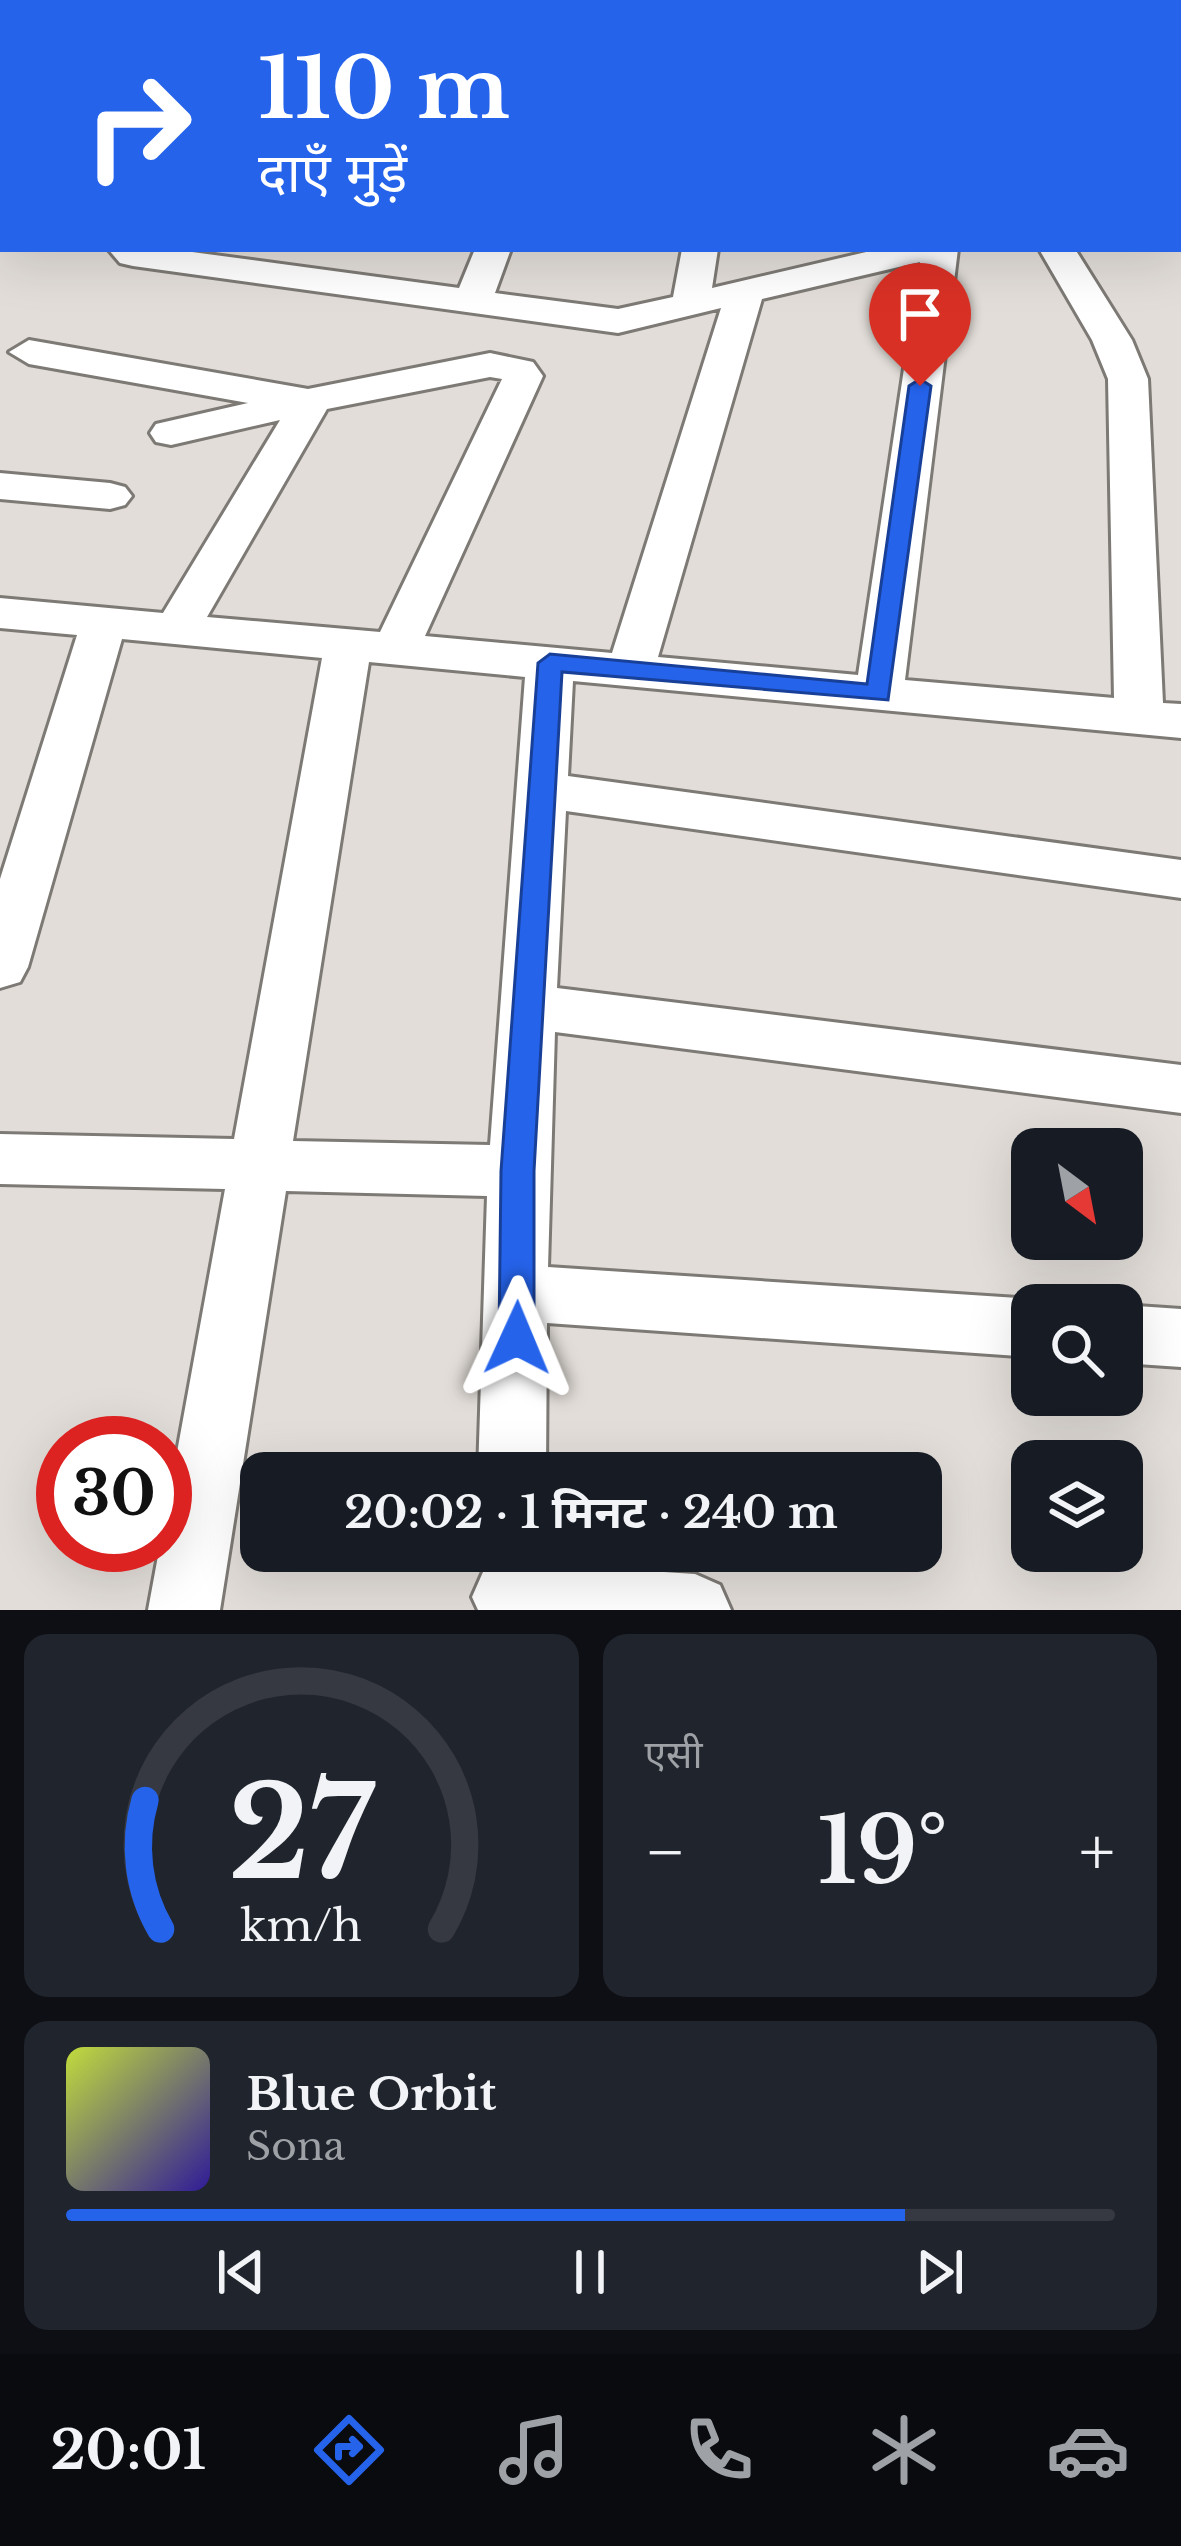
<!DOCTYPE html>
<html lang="hi">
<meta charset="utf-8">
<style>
body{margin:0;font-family:"Libre Baskerville","Noto Sans Devanagari",serif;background:#20242c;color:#f1f3f6;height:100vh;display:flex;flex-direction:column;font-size:45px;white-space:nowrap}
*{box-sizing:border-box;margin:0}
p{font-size:39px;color:#9ea1a6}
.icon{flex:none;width:66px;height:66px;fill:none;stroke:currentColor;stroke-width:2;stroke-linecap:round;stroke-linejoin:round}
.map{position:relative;height:1610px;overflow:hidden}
.sheet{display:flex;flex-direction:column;gap:24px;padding:24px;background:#0d0f14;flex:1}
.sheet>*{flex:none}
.hud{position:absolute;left:0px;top:0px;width:1182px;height:252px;box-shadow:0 12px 48px #0002;background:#2563eb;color:#fff;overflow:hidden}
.needle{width:78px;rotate:148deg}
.buttons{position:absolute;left:1011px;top:1128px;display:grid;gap:24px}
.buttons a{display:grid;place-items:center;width:132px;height:132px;border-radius:24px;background:#171b24;box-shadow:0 12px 48px #0002;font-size:60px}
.speed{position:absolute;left:36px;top:1416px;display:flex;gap:24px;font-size:60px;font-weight:700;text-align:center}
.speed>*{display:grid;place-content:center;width:156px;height:156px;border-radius:50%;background:#171b24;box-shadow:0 12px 48px #0002;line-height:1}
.speed .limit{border:18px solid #d22;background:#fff;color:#111}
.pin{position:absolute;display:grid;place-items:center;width:102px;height:102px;color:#fff;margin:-123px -51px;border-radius:50% 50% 50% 0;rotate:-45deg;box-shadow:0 0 12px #0007}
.pin .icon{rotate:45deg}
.me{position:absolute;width:132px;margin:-66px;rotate:1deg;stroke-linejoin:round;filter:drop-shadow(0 0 9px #0008)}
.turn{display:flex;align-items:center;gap:42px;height:252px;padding:0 60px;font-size:54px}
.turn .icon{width:156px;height:156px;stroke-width:2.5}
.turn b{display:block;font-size:84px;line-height:102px}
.big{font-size:90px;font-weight:700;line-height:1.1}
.sheet .tile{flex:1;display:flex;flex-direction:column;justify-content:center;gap:18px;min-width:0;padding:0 42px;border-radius:24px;background:#20242c}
.sheet .dial{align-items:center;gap:0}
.dial svg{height:312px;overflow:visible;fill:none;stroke:#363941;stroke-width:7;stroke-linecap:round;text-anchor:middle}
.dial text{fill:#f1f3f6;stroke:none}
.song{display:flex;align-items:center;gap:36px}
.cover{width:144px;height:144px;border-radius:18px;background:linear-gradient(135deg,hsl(70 70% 55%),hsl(250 70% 35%))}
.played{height:12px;border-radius:6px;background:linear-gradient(90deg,#2563eb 80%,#363941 80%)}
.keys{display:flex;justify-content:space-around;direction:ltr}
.heat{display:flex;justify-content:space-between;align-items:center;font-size:66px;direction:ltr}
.sheet .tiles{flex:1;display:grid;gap:24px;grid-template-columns:1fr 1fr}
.tile:last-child{grid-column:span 2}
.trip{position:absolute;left:240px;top:1452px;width:702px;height:120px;border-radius:24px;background:#171b24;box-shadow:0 12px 48px #0002;font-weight:700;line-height:120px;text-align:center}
.tabs{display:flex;height:192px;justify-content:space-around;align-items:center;background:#090b0e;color:#9ea1a6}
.tabs .icon{width:84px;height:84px}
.tabs .active{color:#2563eb}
.tabs b{font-size:54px;color:#f1f3f6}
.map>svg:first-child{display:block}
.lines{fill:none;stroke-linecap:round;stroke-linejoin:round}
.minor-casing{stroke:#7d7974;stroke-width:6}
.minor{fill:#fff;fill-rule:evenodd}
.route{fill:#2563eb;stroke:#184099;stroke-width:3}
</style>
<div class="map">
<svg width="1181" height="1610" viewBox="0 0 1181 1610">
<rect width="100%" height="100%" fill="#e2ddd8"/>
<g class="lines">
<defs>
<path id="minor" d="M657,0H687L688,3H658Z
M851,0H881L883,3H853Z
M1024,0H1054L1056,3H1026Z
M0,32H3V50H0Z
M0,103H3V123H0Z
M1179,195L1181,196V220L1179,219Z
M3,212V239L0,240V213Z
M108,249H170L459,288L475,249H511L495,293L618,309L673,297L682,249H718L712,288L879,249H958L905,680L1114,698L1108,379L1092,340L1039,249H1075L1132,340L1148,379L1163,703L1181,704V738L573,681L568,776L1181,860V898L566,811L557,988L1181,1065V1113L555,1032L548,1267L1032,1299L1048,1305H1032V1357L547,1323L546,1473H478L487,1196L286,1191L220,1610H148L160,1545H165V1518L225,1189L0,1184V1134L234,1139L322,658L122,639L28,967L20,982L0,988V879L77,635L0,628V598L163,613L280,420L171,445L156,442L150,433L156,424L248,403L29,364L9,352L29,340L308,389L490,353L533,362L543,376L425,636L612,653L721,308L618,333L133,266L120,263ZM920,262L858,675L658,657L762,299ZM490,377L502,379L380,632L207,617L327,409ZM369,662L525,677L490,1145L293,1141Z
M0,473L110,483L125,487L132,496L125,505L110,509L0,499Z
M1122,1305L1181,1309V1367L1122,1363Z
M508,1562L695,1574L720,1585L731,1610H478L472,1597L483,1572Z"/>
</defs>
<use href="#minor" class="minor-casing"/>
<use href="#minor" class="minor"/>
</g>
<path class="route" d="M920,379L931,386L888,700L562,672L534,1171V1338L529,1349L517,1353L504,1349L499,1338L501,1171L538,663L550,654L867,684L909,386Z"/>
</svg>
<div class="buttons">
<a><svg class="needle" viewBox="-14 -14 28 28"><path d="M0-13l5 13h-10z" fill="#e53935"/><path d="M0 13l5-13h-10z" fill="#9ea1a6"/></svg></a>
<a><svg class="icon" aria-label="search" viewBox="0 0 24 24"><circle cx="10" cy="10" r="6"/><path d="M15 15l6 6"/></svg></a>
<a><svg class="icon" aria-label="layers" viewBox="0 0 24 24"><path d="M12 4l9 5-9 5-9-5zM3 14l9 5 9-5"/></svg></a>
</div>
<div class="speed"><div class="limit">30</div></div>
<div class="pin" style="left:920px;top:386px;background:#d93025"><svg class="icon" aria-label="arrive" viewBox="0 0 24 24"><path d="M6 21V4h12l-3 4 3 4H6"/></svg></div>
<svg class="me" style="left:517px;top:1338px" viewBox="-20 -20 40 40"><path d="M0-17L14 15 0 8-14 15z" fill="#2563eb" stroke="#fff" stroke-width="4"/></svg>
<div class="trip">20:02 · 1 मिनट · 240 m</div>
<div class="hud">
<div class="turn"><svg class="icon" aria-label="right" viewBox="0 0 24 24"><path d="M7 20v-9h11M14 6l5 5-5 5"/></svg><div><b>110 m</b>दाएँ मुड़ें</div></div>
</div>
</div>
<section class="sheet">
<div class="tiles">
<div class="tile dial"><svg viewBox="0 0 100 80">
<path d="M14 69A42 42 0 1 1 86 69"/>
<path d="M14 69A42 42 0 0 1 10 36" stroke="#2563eb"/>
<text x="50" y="56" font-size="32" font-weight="700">27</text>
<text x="50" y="72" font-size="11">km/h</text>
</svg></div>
<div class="tile"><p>एसी</p>
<div class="heat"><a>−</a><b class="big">19°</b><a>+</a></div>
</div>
<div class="tile">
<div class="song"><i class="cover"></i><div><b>Blue Orbit</b><p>Sona</p></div></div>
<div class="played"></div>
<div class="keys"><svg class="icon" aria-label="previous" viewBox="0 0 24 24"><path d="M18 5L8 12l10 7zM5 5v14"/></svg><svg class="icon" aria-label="pause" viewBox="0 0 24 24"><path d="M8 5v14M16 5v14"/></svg><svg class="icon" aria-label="next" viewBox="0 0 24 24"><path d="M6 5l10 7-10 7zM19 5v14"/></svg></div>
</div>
</div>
</section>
<nav class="tabs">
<b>20:01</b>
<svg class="icon active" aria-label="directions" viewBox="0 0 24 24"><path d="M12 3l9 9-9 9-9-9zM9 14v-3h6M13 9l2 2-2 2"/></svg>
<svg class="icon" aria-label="music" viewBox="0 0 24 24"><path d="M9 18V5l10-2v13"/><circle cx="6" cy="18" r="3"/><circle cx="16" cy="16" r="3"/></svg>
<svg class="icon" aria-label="phone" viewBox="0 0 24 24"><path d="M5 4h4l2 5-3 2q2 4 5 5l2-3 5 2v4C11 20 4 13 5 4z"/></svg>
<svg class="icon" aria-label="climate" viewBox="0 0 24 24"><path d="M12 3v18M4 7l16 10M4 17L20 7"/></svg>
<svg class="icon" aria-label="car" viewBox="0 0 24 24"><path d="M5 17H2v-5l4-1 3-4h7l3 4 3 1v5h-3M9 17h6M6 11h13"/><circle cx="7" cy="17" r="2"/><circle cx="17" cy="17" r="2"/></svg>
</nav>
